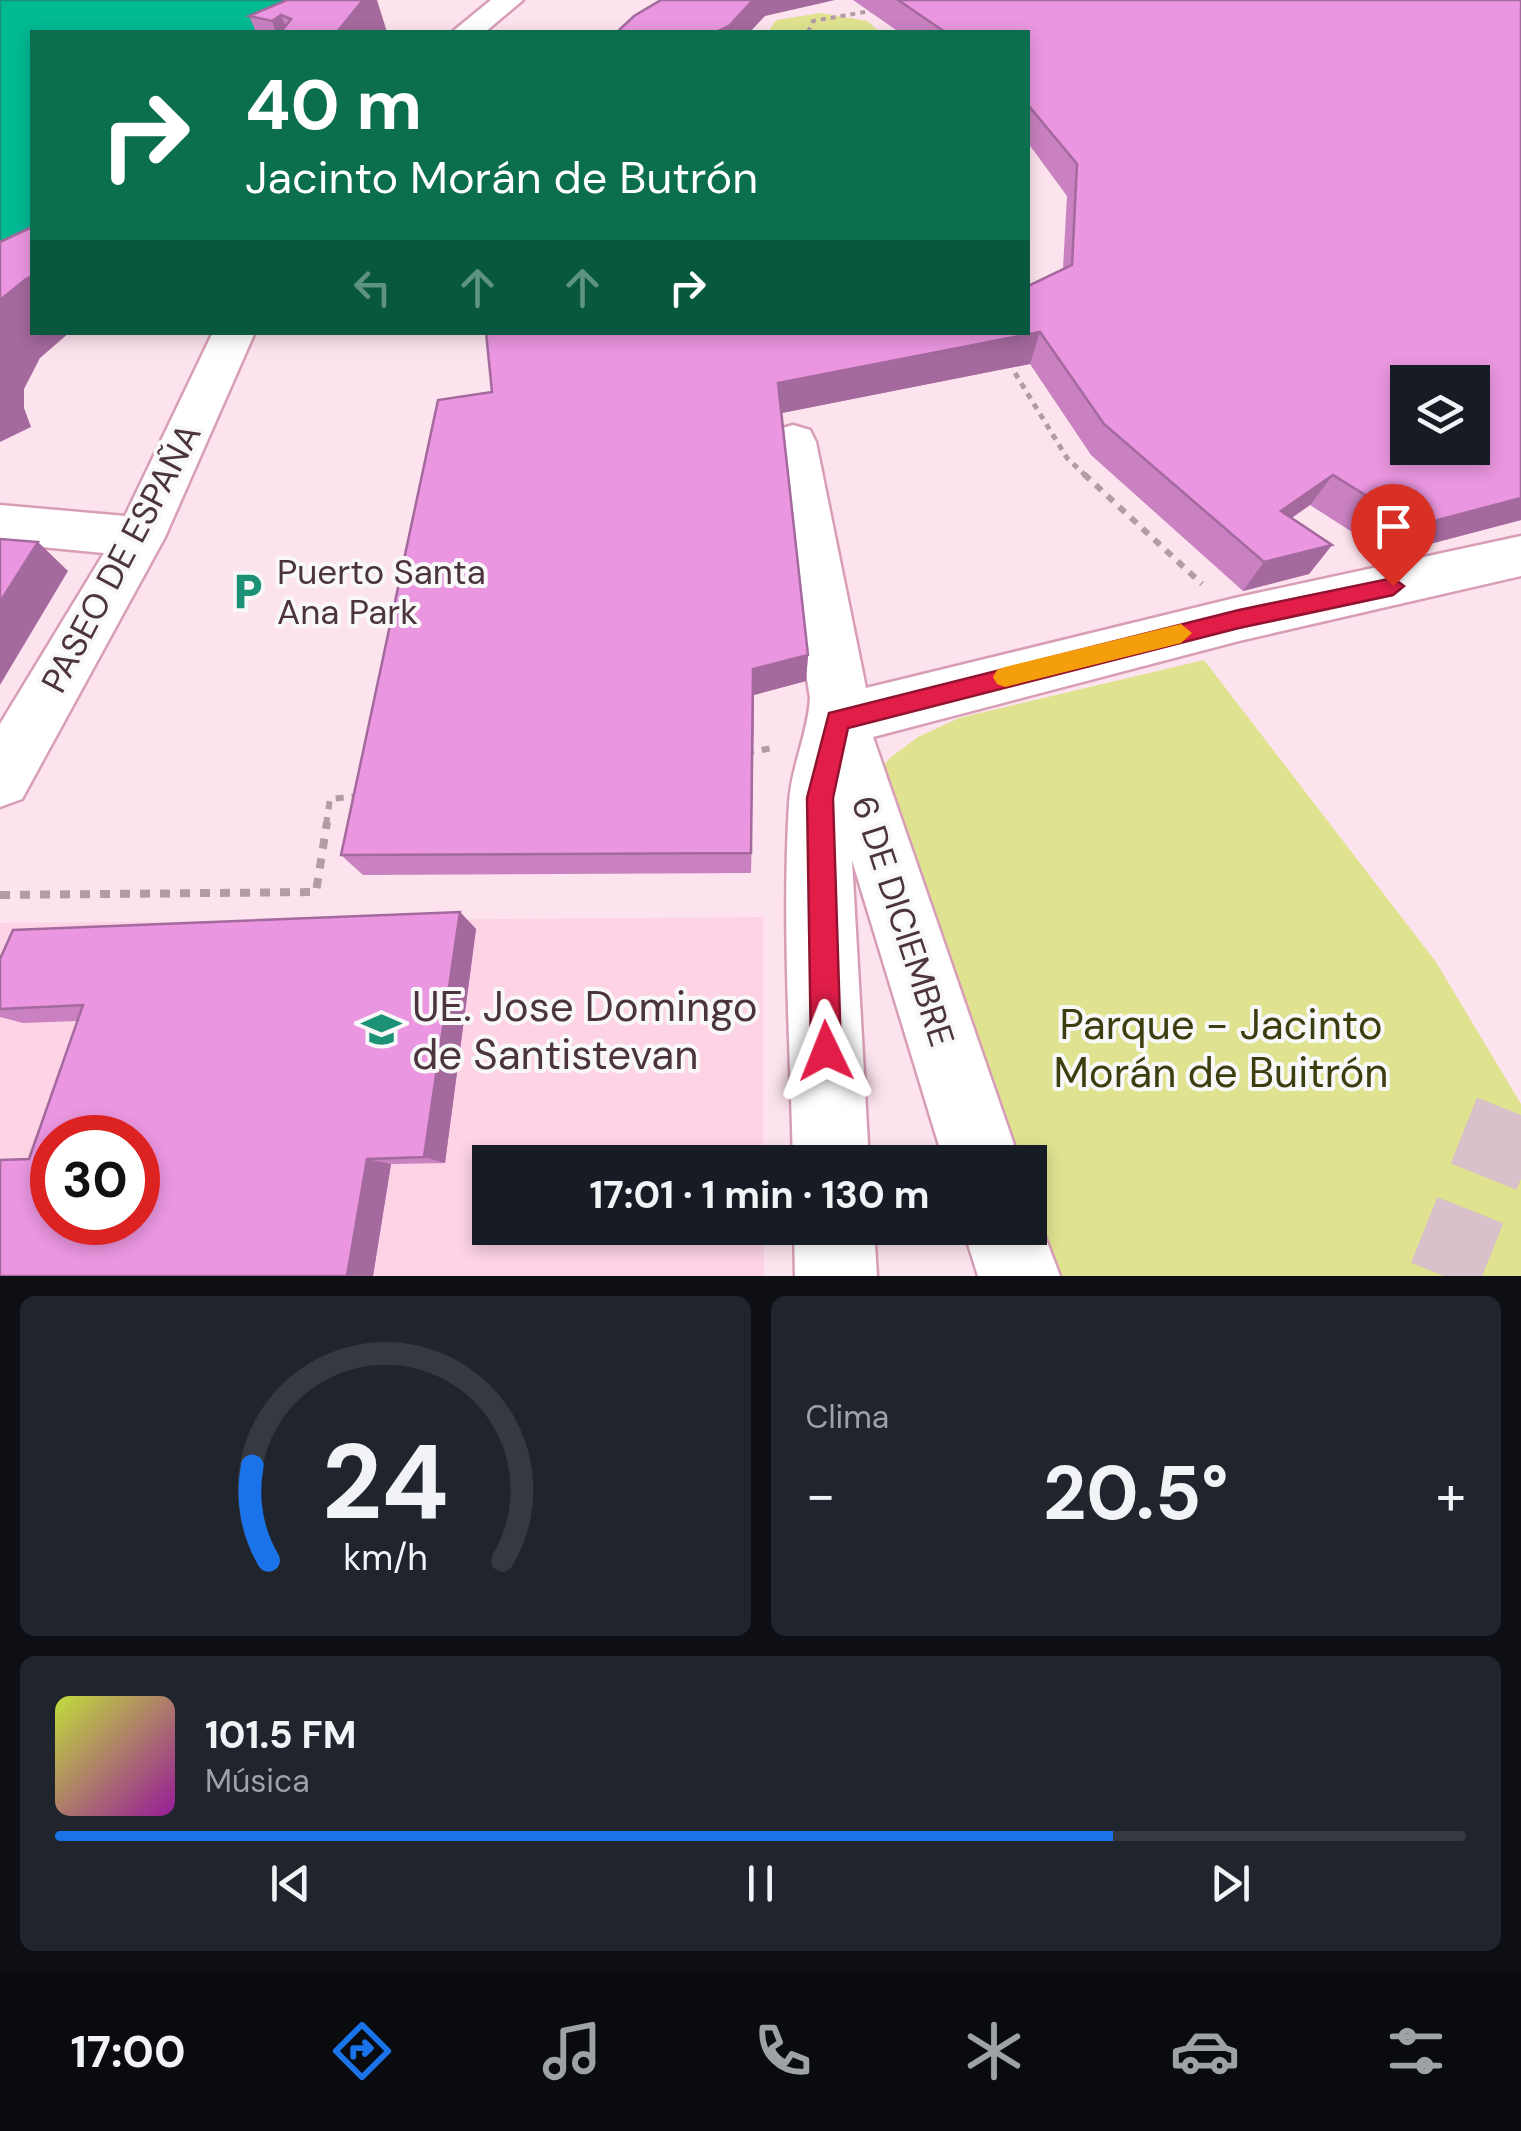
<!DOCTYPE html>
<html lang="es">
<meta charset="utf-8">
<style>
body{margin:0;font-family:"DM Sans",sans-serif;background:#20242c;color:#f1f3f6;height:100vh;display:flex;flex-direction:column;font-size:38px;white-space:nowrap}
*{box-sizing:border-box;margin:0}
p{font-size:32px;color:#9ea1a6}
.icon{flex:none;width:55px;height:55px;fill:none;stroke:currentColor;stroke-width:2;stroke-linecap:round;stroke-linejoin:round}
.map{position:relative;height:1276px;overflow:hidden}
.side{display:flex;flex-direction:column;gap:20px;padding:20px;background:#0d0f14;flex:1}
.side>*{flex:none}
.hud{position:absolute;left:30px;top:30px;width:1000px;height:305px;border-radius:0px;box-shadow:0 5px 15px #0003;background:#0b6e4f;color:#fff;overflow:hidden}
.fabs{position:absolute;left:1390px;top:365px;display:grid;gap:20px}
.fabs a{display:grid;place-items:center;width:100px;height:100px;border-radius:0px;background:#171b24;box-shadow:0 5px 15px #0003;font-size:50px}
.speed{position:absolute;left:30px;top:1115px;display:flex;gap:20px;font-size:50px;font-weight:700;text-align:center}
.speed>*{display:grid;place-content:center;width:130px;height:130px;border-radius:50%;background:#171b24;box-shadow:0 5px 15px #0003;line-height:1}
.speed .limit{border:15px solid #d22;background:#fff;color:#111}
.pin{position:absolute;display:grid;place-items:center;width:85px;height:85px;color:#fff;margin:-102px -42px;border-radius:50% 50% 50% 0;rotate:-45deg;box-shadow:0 0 10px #0007}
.pin .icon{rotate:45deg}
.me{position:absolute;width:110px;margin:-55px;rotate:358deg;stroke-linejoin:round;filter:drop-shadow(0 0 8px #0008)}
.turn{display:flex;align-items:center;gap:35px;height:210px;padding:0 50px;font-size:45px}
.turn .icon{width:130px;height:130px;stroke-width:2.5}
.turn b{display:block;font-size:70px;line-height:85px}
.lanes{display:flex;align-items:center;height:95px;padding:0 50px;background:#0003;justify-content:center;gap:50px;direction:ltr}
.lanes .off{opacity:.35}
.big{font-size:75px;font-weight:700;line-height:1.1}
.side .widget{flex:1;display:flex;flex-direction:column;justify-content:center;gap:15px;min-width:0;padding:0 35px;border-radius:15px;background:#20242c}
.side .dial{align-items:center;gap:0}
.dial svg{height:260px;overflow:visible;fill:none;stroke:#363941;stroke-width:7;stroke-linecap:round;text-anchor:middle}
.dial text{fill:#f1f3f6;stroke:none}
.song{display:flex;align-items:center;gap:30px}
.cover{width:120px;height:120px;border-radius:15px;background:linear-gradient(135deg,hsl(70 70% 55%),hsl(300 70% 35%))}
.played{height:10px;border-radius:5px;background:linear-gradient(90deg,#1a73e8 75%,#363941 75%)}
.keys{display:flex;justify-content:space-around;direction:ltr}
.heat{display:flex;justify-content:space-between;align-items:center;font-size:55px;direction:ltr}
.side .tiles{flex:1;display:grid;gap:20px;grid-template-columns:1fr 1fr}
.widget:last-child{grid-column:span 2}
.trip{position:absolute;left:472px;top:1145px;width:575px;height:100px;border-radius:0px;background:#171b24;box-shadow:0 5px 15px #0003;font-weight:700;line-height:100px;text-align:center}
.tab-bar{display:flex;height:160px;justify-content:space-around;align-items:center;background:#090b0e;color:#9ea1a6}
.tab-bar .icon{width:70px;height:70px}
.tab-bar .selected{color:#1a73e8}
.tab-bar b{font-size:45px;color:#f1f3f6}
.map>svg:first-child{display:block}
.built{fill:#fdd3e5;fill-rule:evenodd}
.green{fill:#dfe390}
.water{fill:#01b993;stroke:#18917a;stroke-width:2.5}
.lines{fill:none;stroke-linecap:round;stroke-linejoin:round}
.major-tunnel{stroke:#d9c0ca;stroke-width:71;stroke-dasharray:71 36;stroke-linecap:butt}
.minor-casing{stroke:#d89eb7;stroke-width:5}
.path-far3{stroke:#b49ba5;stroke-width:4;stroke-dasharray:5 5;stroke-linecap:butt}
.path-far2{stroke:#b49ba5;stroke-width:5;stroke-dasharray:6 6;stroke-linecap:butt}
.path-far1{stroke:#b49ba5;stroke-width:6;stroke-dasharray:8 8;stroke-linecap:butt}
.path{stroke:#b49ba5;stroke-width:8;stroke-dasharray:10 10;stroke-linecap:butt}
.minor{fill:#fff;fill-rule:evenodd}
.wall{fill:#c981c1}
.shaded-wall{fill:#a4699d}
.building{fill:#ea96e0;stroke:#a4699d;stroke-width:2.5;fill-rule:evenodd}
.route{fill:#e11d48;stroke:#92132f;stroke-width:2.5}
.slow{fill:#f59e0b}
.labels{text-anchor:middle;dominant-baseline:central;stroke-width:8;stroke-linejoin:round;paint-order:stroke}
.street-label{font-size:35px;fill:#4c343e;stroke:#f8f8f8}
.poi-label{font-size:35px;fill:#4c343e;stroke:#f8f8f8;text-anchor:start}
.near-poi-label{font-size:42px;fill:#4c343e;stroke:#f8f8f8;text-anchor:start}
.near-park-label{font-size:42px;fill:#3d3e0f;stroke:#f8f8f8}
</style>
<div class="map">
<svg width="1521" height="1276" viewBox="0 0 1521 1276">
<rect width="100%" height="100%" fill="#fce3ed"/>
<path class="built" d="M763,917V1162H490V1228H764V1276H0V923ZM52,1138H138V1222H52Z"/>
<path class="green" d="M821,13L867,21L880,32H768L776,20Z
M1204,660L1436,962L1521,1104V1276H1056L1030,1205V1162H1014L872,779L891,757L918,737L959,718Z"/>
<path class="water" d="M0,0H322L265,32H32V231L0,254Z"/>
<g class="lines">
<path class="major-tunnel" d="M1444,1276L1521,1083"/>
<defs>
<path id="minor" d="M491,0H523L485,32H452Z
M213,332H255L165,537L22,799L0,807V724L104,553L0,543V505L125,516Z
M793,425L810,430L816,442L866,688L1239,597L1521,536V576L1239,641L873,737L1020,1162H944L852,860L869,1162H793C790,1042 782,922 789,803C791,767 808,734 810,698L770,442L776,430Z
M1031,1200L1060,1276H978L963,1228H1030Z
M794,1228H874L877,1276H795Z"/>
</defs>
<use href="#minor" class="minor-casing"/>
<path class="path-far3" d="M808,32L813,21L876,10
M809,32H826"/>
<path class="path-far2" d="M1015,373L1067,458L1086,476"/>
<path class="path-far1" d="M1084,474L1202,584
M746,753L777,747
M326,825L330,799L358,796"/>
<path class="path" d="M0,895L316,892L327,822"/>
<use href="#minor" class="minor"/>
</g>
<path class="wall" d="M287,0L387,32H256L249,16Z
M853,0H1521V520L1388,555L1310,505L1291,518L1332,545L1309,574L1243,591L1091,455L1030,364L781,413L808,655L806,681L754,695L751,873L363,875L341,855L492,392L1028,332L1063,269L1067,196L1028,143V32H899Z
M460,912L476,929L445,1163L391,1164L373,1276H0L29,1159L77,1021L23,1023L0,1017V959Z"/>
<path class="shaded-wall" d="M363,0H377L387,32H337Z
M753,0H835L765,16L750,32H716Z
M281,15L288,32H276L272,21Z
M32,276V332H70L40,358L24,389V408L31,427L0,442V300L26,279Z
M1040,332L1030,364L777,414L778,383Z
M1333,475L1310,505L1259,541L1281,511Z
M1521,498V520L1388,555L1415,526Z
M38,542L68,571L0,685V602Z
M1332,545L1309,574L1243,591L1264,562Z
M808,655L806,681L754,695L751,873L753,669Z
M460,912L476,929L445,1163L424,1157Z
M367,1159L391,1164L373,1276H347Z"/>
<path class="building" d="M287,0H363L337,32H281L291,19L281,15L272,21L249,16Z
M661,0H753L729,26L716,32H617L634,16Z
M898,0H1521V498L1415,526L1333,475L1281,511L1332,545L1264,562L1104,424L1040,332L778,383L808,655L753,669L751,853L341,855L438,400L492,392L486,332H1028V286L1072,265L1077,164L1028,105V32H945ZM1408,382H1472V448H1408Z
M32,227V276L26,279L0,300V242Z
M0,539L38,542L0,602Z
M460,912L424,1157L367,1159L347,1276H0V1160L29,1159L83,1005L0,1009V959L13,930ZM52,1138H138V1222H52Z"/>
<path class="route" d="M1393,578L1404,586L1393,595L1239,628L848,728L833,798L841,1051L837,1062L826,1066L815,1062L811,1051L807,798L829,713L1239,610Z"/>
<path class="slow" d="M1181,624L1192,633L1181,643L1005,687L997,684L993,677L997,670L1005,667Z"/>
<defs>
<symbol id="parking-bare" viewBox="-9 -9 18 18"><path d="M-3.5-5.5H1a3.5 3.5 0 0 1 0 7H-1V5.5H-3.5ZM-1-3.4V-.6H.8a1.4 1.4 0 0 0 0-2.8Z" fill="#1d9175" stroke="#f8f8f8" stroke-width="2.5" paint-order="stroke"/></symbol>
<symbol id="school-bare" viewBox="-9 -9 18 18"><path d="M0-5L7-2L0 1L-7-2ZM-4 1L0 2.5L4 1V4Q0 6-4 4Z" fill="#1d9175" stroke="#f8f8f8" stroke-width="2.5" paint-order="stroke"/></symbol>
</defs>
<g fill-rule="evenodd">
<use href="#parking-bare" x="220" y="564" width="55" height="55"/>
<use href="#school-bare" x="354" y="1002" width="55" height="55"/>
</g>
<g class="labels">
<g class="street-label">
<text transform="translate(121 558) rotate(-62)">PASEO DE ESPAÑA</text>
<text transform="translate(903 921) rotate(72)">6 DE DICIEMBRE</text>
</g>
<g class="poi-label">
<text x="277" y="572">Puerto Santa<tspan x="277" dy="40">Ana Park</tspan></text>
</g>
<g class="near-poi-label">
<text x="412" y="1006">UE. Jose Domingo<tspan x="412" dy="48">de Santistevan</tspan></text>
</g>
<g class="near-park-label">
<text x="1221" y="1024">Parque - Jacinto<tspan x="1221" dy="48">Morán de Buitrón</tspan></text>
</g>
</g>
</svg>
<div class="fabs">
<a><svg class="icon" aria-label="layers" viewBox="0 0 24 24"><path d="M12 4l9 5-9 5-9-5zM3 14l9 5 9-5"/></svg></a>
</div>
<div class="speed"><div class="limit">30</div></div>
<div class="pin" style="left:1393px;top:586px;background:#d93025"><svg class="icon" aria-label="arrive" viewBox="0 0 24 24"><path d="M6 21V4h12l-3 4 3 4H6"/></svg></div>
<svg class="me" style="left:826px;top:1051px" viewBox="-20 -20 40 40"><path d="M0-17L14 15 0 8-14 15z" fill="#e11d48" stroke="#fff" stroke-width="4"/></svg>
<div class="trip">17:01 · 1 min · 130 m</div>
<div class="hud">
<div class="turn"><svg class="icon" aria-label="right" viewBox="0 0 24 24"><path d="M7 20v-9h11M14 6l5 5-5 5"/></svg><div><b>40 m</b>Jacinto Morán de Butrón</div></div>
<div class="lanes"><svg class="icon off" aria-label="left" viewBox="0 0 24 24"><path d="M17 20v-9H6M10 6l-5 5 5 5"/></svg><svg class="icon off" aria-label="ahead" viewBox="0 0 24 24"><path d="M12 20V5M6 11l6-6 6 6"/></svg><svg class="icon off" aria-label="ahead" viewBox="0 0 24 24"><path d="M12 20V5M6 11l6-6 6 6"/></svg><svg class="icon" aria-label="right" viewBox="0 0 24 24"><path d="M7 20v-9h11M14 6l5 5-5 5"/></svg></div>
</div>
</div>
<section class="side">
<div class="tiles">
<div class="widget dial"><svg viewBox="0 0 100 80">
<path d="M14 69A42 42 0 1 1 86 69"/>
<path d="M14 69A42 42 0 0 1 9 40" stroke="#1a73e8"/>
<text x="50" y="56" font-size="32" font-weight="700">24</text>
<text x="50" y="72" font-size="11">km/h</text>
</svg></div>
<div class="widget"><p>Clima</p>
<div class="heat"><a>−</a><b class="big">20.5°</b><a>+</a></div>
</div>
<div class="widget">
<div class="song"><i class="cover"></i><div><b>101.5 FM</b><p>Música</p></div></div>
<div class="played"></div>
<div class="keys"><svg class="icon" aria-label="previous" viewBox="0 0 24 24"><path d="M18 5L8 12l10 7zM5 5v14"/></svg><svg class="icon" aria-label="pause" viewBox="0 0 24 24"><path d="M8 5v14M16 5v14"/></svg><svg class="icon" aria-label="next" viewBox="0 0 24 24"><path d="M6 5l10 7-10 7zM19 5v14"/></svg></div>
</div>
</div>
</section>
<nav class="tab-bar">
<b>17:00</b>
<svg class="icon selected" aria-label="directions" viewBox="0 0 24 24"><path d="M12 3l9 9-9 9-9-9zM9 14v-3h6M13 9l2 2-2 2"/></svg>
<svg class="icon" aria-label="music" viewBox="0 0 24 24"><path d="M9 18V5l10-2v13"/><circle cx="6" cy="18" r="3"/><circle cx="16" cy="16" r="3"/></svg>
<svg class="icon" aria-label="phone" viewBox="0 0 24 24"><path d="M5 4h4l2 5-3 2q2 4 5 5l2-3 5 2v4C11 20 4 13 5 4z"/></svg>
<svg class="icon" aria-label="climate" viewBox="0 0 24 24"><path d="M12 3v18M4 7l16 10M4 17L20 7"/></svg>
<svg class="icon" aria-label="car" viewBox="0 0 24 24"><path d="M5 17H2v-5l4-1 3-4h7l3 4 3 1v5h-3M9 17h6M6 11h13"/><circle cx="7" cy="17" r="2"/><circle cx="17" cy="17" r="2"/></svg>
<svg class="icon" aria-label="filters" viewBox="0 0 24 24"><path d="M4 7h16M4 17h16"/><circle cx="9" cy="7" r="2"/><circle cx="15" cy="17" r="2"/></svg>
</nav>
